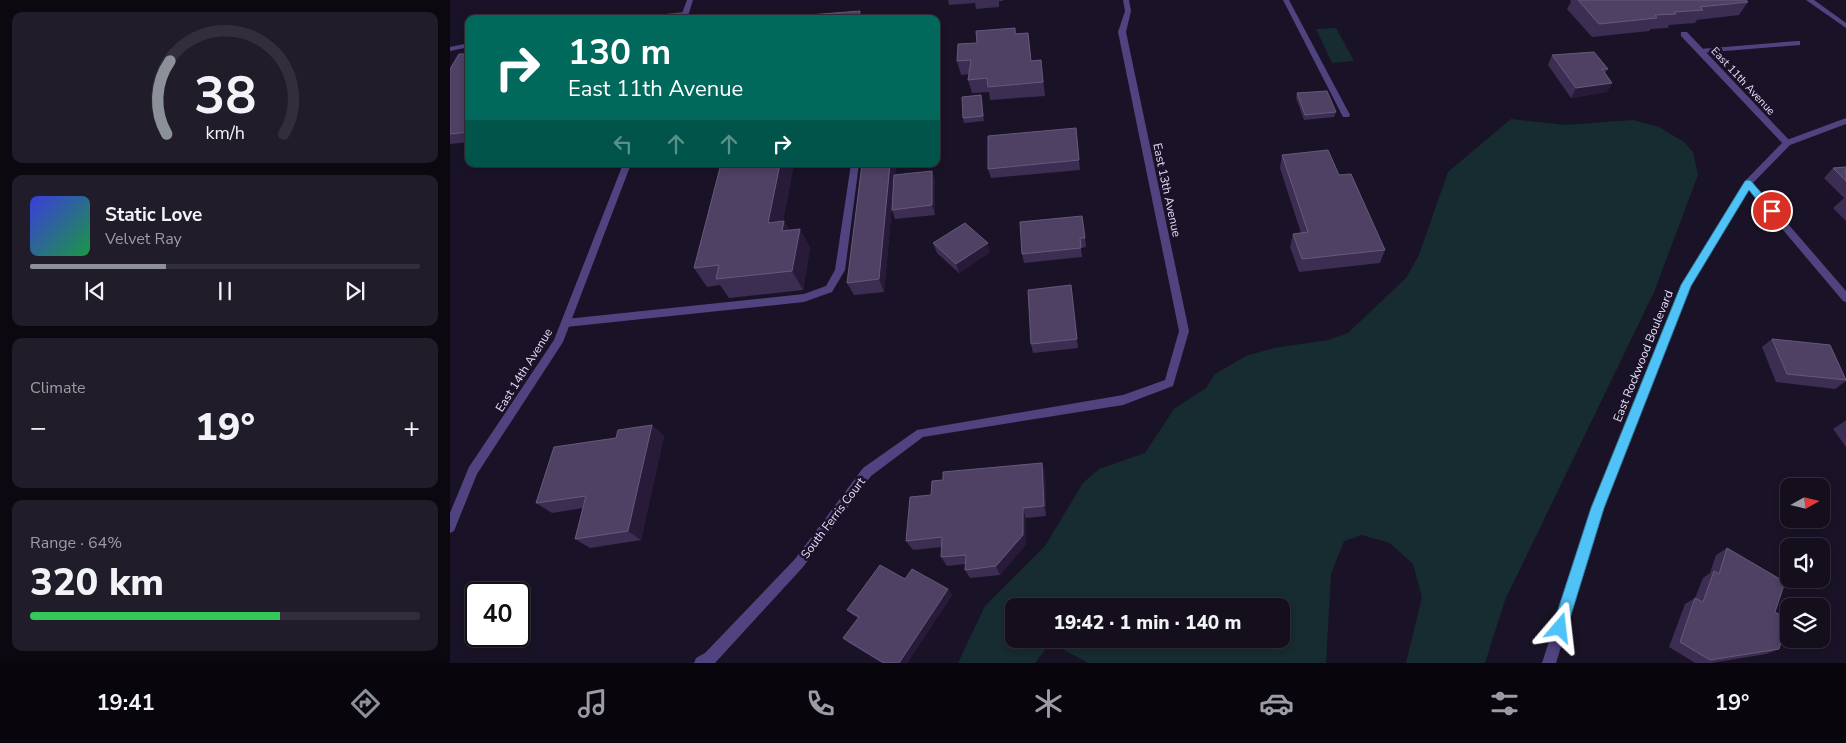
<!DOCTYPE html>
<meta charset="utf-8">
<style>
body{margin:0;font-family:"Nunito Sans",sans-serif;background:#211c2a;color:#f1f3f6;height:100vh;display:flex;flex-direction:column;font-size:19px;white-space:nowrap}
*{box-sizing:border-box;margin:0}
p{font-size:16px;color:#9d9ca4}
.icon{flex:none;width:28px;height:28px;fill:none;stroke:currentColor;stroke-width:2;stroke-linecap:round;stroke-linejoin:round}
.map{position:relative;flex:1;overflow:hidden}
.side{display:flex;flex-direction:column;gap:12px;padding:12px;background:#0b0810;width:450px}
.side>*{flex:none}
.top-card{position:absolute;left:15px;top:15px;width:475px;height:152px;border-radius:10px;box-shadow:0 2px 8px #0003,0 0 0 1px #332e3b;background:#00695c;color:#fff;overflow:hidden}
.needle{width:32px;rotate:82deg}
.buttons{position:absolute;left:1330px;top:478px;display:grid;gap:10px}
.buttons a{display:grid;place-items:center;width:50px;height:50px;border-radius:10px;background:#140e1d;box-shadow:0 2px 8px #0003,0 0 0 1px #332e3b;font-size:25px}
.speed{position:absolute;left:15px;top:582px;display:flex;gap:10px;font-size:25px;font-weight:700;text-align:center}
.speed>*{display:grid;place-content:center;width:65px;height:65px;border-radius:50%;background:#140e1d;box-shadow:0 2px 8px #0003,0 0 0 1px #332e3b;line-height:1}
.speed .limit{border:2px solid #111;border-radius:8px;background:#fff;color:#111}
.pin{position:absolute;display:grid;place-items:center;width:42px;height:42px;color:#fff;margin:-21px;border:2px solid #fff;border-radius:50%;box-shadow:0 1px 5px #0007}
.me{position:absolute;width:55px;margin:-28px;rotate:17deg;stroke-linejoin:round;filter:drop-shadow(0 0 4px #0008)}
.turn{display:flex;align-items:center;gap:18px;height:105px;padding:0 20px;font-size:22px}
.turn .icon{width:65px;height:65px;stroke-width:2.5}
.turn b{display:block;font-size:35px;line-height:42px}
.lanes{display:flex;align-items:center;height:48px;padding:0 20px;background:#0003;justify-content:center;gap:25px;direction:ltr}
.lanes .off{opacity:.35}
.big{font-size:38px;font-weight:800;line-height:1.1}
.side .card{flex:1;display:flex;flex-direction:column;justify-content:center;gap:8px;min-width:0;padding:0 18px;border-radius:10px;background:#211c2a}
.side .dial{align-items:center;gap:0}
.dial svg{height:130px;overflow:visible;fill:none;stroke:#332e3b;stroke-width:7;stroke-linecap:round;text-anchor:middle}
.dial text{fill:#f1f3f6;stroke:none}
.song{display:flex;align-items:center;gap:15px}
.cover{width:60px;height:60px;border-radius:8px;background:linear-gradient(135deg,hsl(240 70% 55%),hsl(140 70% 35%))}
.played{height:5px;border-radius:2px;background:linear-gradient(90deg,#8c9099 35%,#332e3b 35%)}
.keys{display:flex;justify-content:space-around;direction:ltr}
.heat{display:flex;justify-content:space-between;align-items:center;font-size:28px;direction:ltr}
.charge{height:8px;border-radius:4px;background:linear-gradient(90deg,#34c759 64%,#332e3b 0)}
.trip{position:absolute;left:555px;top:598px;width:285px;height:50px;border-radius:10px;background:#140e1d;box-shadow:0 2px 8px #0003,0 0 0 1px #332e3b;font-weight:800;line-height:50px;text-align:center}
.dock{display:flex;height:80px;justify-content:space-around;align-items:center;background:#08060c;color:#9d9ca4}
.dock .icon{width:35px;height:35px}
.dock .on{color:#8c9099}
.dock b{font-size:22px;color:#f1f3f6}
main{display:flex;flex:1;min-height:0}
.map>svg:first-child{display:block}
.green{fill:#172c30;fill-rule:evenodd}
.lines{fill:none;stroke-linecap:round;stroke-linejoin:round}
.service{fill:#504380;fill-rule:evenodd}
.minor{fill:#504380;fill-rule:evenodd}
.tertiary{fill:#504380;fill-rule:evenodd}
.wall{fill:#3c2e52}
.shaded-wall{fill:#271b39}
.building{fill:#4e4164;stroke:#66597c}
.route{fill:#4fc3f7;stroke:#337fa1}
.labels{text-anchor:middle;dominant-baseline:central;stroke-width:5;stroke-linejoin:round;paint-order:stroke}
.far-street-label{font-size:11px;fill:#e5dcfb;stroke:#1a1327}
.street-label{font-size:12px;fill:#e5dcfb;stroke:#1a1327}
</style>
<main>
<section class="side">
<div class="card dial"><svg viewBox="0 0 100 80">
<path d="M14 69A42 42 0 1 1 86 69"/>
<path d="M14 69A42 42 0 0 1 16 24" stroke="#8c9099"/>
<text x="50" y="56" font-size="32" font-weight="700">38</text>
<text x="50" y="72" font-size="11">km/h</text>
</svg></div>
<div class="card">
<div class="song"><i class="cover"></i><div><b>Static Love</b><p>Velvet Ray</p></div></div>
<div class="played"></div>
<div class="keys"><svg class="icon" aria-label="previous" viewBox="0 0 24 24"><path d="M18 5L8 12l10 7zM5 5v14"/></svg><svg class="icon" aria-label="pause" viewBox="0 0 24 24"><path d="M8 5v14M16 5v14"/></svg><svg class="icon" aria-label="next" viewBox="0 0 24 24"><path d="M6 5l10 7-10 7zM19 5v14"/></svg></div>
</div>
<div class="card"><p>Climate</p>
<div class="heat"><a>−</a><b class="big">19°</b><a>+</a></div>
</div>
<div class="card"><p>Range · 64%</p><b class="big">320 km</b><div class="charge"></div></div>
</section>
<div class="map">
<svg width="1396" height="663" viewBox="0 0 1396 663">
<rect width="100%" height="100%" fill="#1a1327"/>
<path class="green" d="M886,28L904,61L882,63L866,29Z
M1061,119L1116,125L1183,120L1209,127L1234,142L1243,152L1248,175L1204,292L1055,600L1035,663H956L972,597L963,564L940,543L912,535L894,541L881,574L876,663H639L600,643L585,663H508L535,606L595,546L633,483L649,469L695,453L724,409L756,388L765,374L796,356L824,348L878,340L898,333L956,278L969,255L998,172ZM564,606H831V639H564Z"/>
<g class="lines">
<path class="service" d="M833,0H839L900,115L899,117H893L892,115Z
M235,12L239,14L237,15L209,19H183L186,17Z
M1347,41H1350V45L1250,53L1246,51L1250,49Z
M19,43V47L0,51V47Z
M401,164H409L395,270L382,292L354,302L116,327L112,326L111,323L112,320L116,319L354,294L376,286L385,270Z"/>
<path class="minor" d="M237,0H243L237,19H230Z
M673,0H679L681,11L676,32L739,331L723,386L673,405L473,437L421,476L353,567L265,663H244L246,658L255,653L345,559L413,468L467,430L673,395L715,380L729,331L668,32L675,11Z
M1356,0H1364L1396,23V28Z
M1231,32H1237L1340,141V145H1334L1231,36Z
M173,164H181L113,342L27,474L4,531L0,533V513L19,467L104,340Z
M1298,180L1301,181L1396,291V302L1393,301L1295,185L1294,183Z"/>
<path class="tertiary" d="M1396,118V124L1340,145L1301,185L1240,286L1154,508L1106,663H1092L1142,508L1233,282L1295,181L1334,141Z"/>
</g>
<path class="wall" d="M498,0H553V1H549V7L526,9L525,3L499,5Z
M1120,0H1296L1298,2L1289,15L1247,20L1245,23L1219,25L1218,28L1201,29L1199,31L1142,37L1117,9L1121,2Z
M565,28L566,34L578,33L581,61L591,60L595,96L540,100L539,92L522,93L518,80L519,74L511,75L507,61L527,43Z
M19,54V142L0,144V69Z
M1102,55L1158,69L1155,73L1162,83L1157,92L1121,98L1098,65Z
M847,93L886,112L884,117L854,120L846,98Z
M532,100L534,121L514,123L513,118Z
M832,155L889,175L935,250L930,263L849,272L840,247L843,234L851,233L830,168Z
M629,160L630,170L541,178L538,169Z
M271,164H344L333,221H334L339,230L350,229L360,248L353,290L279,298L270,285L257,287L244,268Z
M412,164H446L445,175L482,171L485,181V215L445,219L442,210V205L434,292L404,295L397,283Z
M1396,167V221L1383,208L1394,198L1374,178L1383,168Z
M632,216L636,247L631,248L632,257L574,263L572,254Z
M483,243L540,252L509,273L487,253Z
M621,285L628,348L583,353L581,344Z
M1322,339L1396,379V381L1385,389L1326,382L1312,347Z
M1395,421H1396V447L1383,429Z
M202,425L214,436L191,540L140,548L125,539L133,508L102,513L86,503L166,438Z
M592,463L595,474L596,516L576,518V544L550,575L520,578L515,570V564L497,566L491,557L492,547L463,550L456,541L481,495L493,480Z
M1277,548L1325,612L1329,649L1316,654L1261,663H1245L1219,647L1235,604L1245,598L1253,578L1260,573L1266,555Z
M455,579L498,589L502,595L457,663H432L399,643L393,638L408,618L403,615L397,610Z"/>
<path class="shaded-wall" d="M410,11L413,19H409Z
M1162,83L1157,92L1121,98L1126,88Z
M531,95L532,100L534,121L533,116Z
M330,164H344L329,242L318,223Z
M440,164H446L434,292L429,279Z
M482,171L485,181V215L482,205Z
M334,221L344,241L332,231Z
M350,229L360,248L353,290L342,271Z
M538,243L540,252L509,273L506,264Z
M202,425L214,436L191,540L178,531Z
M592,463L595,474L596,516L594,506Z
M573,508L576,518V544L550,575L546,566Z
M498,589L502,595L457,663H449Z"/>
<path class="building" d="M1128,0H1296L1298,2L1250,7L1253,10L1224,12L1226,14L1205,15L1207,18L1149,24Z
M410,11L409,19H308Z
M565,28V34L578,33L581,61L591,60L593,82L538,87L537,78L518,80L521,60L507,61L508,44L527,43L526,31Z
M1144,52L1158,69H1152L1162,83L1126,88L1102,55Z
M9,54H19V132L0,134V69Z
M877,91L886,112L855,115L847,93Z
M531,95L533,116L513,118L512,97Z
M626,128L629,160L538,169V136Z
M878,150L889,175L901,174L935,250L852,259L843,234L858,232L832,155Z
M271,164H330L318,223L334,221L332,231L350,229L342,271L266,279L269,265L244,268Z
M412,164H440L429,279L397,283Z
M1396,167V181L1383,168Z
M482,171V205L442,210L444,175Z
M632,216L635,238H630L631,248L572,254L570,222Z
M515,223L538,243L506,264L483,243Z
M621,285L627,339L581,344L578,290Z
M1322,339L1380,345L1396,380L1337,374Z
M202,425L178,531L125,539L136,496L86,503L104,447L166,438L168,430Z
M592,463L594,506L573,508V535L546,566L515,570L516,555L491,557L492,537L456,541L460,497L481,495L482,481L493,480V472Z
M1277,548L1335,582L1325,612L1330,615L1336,625L1329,649L1260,660L1230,642L1245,598L1253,602L1264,571L1269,574Z
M430,565L455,579L462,569L498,589L449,663H434L393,638L409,617L397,610Z"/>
<path class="route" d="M1298,180L1301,181L1327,211L1322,215L1318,214L1299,190L1241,286L1154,508L1117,628L1115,634L1110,636L1105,634L1102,628L1141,508L1231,285L1295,181Z"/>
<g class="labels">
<g class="far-street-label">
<text transform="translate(1293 81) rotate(47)">East 11th Avenue</text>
</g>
<g class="street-label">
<text transform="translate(717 190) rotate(78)">East 13th Avenue</text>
<text transform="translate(1193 356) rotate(-68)">East Rockwood Boulevard</text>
<text transform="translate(74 370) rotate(-58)">East 14th Avenue</text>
<text transform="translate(383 518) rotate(-53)">South Ferris Court</text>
</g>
</g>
</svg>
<div class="buttons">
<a><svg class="needle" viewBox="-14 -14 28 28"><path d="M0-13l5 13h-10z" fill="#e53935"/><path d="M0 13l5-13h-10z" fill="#9d9ca4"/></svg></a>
<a><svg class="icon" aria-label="sound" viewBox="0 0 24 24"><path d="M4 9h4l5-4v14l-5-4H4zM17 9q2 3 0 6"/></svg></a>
<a><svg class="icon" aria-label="layers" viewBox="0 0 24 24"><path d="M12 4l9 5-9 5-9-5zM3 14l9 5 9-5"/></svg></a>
</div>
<div class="speed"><div class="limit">40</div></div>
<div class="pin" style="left:1322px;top:211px;background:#d93025"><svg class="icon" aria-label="arrive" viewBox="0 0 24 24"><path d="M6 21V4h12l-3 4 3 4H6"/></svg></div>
<svg class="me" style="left:1110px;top:628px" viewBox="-20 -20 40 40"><path d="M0-17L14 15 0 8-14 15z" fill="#4fc3f7" stroke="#fff" stroke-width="4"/></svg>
<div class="trip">19:42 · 1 min · 140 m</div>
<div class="top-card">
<div class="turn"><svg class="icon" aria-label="right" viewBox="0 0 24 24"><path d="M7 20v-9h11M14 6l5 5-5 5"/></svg><div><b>130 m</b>East 11th Avenue</div></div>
<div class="lanes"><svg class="icon off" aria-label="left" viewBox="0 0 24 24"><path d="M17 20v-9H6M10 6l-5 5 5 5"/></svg><svg class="icon off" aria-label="ahead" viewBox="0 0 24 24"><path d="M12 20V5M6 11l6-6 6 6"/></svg><svg class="icon off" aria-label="ahead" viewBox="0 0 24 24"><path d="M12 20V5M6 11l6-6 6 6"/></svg><svg class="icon" aria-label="right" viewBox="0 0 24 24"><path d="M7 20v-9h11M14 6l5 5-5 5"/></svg></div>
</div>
</div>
</main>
<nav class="dock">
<b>19:41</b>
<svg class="icon on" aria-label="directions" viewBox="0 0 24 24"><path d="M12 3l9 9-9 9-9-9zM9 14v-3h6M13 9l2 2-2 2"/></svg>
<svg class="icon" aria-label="music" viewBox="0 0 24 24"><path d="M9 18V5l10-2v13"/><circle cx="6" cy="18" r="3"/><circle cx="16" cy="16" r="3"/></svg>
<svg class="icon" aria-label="phone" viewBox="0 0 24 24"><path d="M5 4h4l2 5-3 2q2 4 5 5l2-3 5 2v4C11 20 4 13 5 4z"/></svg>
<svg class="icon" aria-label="climate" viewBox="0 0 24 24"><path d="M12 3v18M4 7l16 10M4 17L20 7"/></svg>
<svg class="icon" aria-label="car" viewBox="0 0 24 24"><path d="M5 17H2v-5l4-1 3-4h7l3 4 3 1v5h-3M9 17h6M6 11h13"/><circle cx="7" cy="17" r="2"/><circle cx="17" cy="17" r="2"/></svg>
<svg class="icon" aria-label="filters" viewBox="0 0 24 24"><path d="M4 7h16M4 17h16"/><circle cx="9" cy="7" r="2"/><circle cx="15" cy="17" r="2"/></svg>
<b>19°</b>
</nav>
